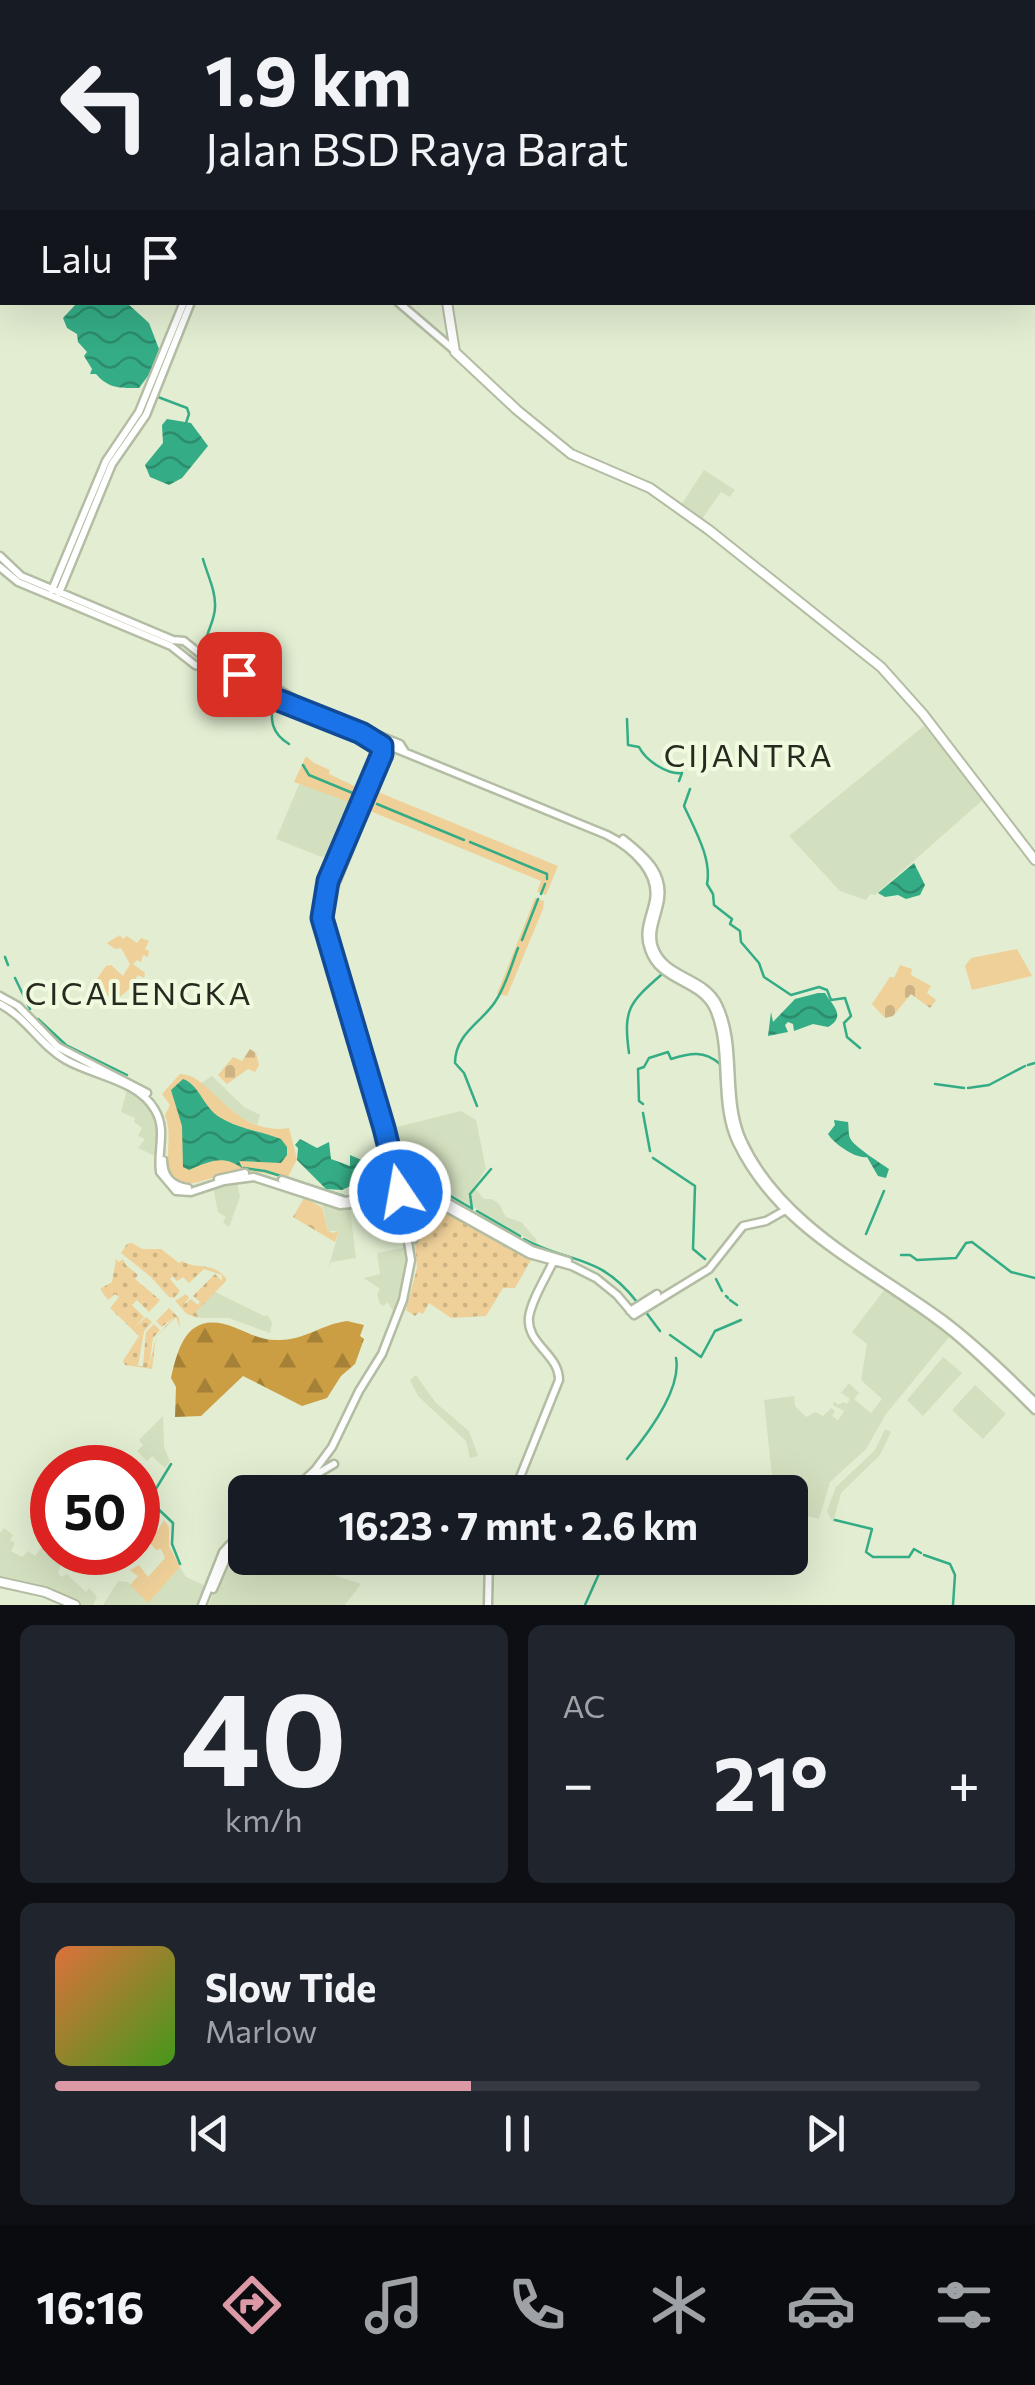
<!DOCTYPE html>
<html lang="id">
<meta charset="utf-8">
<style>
body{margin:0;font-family:Commissioner,sans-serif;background:#20242c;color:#f1f3f6;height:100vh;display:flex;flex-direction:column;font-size:38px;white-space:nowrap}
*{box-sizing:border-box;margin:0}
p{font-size:32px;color:#9ea1a6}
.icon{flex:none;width:55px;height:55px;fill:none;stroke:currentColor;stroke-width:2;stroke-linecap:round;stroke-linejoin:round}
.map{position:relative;height:1605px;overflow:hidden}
.drawer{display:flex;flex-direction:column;gap:20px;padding:20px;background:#0d0f14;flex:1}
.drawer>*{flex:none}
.top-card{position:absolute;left:0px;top:0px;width:1035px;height:305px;box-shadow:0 10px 40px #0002;background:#171b24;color:#f1f3f6;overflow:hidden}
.speed{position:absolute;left:30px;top:1445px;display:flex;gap:20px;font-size:50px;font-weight:700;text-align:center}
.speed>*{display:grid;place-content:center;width:130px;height:130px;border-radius:50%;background:#171b24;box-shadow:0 10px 40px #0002;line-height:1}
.speed .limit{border:15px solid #d22;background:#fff;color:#111}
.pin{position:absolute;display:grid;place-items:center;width:85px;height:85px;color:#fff;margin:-42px;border-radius:20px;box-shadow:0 5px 15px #0006}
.me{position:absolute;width:110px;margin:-55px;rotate:348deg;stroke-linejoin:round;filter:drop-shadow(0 0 8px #0008)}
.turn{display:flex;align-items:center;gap:35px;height:210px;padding:0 40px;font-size:45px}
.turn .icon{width:130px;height:130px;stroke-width:2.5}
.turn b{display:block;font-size:70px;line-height:85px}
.then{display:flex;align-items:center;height:95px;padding:0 40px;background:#0003;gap:20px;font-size:38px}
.big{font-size:75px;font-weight:700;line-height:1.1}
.drawer .widget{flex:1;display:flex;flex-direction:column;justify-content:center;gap:15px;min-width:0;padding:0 35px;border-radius:15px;background:#20242c}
.drawer .dial{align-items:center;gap:0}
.dial b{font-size:130px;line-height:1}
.song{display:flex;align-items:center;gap:30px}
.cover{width:120px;height:120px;border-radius:15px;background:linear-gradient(135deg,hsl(20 70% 55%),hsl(100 70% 35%))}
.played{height:10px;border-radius:5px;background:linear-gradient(90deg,#da99a5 45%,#363941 45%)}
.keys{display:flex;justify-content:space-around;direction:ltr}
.heat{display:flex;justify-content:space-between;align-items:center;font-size:55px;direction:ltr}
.drawer .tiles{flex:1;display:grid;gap:20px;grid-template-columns:1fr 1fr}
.widget:last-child{grid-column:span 2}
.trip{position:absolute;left:228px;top:1475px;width:580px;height:100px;border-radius:15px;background:#171b24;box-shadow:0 10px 40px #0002;font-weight:700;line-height:100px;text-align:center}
.menu{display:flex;height:160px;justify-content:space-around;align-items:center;background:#090b0e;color:#9ea1a6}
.menu .icon{width:70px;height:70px}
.menu .current{color:#da99a5}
.menu b{font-size:45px;color:#f1f3f6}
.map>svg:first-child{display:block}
.built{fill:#d3e0bf}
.grass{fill:url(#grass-dots)}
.forest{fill:url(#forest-firs)}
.cemetery{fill:url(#cemetery-stones)}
.park{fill:#efd099}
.water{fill:url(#water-waves)}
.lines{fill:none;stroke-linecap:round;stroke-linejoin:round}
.stream{stroke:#34ac85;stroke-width:2.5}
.runway{stroke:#9aa28d;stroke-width:11}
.secondary-casing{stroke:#b3bda3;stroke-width:11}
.primary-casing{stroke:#b3bda3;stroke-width:12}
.motorway-casing{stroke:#b3bda3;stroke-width:14}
.secondary{stroke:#fff;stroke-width:6}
.primary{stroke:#fff;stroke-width:8}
.motorway{stroke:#fff;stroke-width:9}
.secondary-bridge-casing{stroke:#b3bda3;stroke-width:11;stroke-linecap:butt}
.secondary-bridge{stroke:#fff;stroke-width:6}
.route-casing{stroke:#114b97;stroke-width:25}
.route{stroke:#1a73e8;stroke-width:18}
.labels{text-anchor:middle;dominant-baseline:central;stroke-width:8;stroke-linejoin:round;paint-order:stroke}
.quarter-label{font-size:32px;letter-spacing:2.5px;fill:#262a1f;stroke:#effade}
</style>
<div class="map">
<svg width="1035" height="1605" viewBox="0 0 1035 1605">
<defs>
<pattern id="grass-dots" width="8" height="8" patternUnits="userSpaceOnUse" patternTransform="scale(2.5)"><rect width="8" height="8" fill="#efd099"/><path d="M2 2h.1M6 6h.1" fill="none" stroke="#cdb383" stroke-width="1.8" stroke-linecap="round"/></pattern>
<pattern id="forest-firs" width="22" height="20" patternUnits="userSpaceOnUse" patternTransform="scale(2.5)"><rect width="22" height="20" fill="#cc9e43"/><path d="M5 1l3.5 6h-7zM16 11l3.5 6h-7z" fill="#a58137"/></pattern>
<pattern id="cemetery-stones" width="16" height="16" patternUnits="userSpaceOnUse" patternTransform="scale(2.5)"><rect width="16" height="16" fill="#efd099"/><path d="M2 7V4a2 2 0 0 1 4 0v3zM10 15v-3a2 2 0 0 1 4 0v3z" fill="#cdb383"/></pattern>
<pattern id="water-waves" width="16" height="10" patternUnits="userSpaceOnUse" patternTransform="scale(2.5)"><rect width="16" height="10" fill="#34ac85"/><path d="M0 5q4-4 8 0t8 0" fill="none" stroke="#2c8c6c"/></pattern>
</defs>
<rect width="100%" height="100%" fill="#e2edd1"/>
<path class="built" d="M592,0H1035V86L1033,87L1032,2Z
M704,470L735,490L730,497L721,492L700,522L679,508Z
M924,726L985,798L875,895L870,894L866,900L840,891L789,836Z
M301,780L358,803L335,859L319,856L276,839Z
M212,1076L244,1107L260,1115L257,1125L233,1114L201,1083Z
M127,1090L144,1100L153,1113L159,1127L157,1157L138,1148L145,1139L138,1136L142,1128L134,1122L135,1118L121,1112Z
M461,1111L476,1120L486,1169L474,1187L484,1199H492L499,1204L506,1217L521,1222L536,1239L537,1244L442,1189L409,1183L393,1128Z
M233,1181L237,1183L240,1197L229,1227L223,1222L226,1217L218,1212L213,1188Z
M322,1203L350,1208L356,1258L331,1262L328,1269L339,1231H328Z
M408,1247L405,1285L395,1313L387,1302L384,1306L380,1304L377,1294L380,1289L364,1278L380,1274L377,1253Z
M885,1289L950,1336L886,1414L866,1449L830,1482L819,1519L803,1515L790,1508V1492H777L773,1485L764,1400L794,1396L795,1406L806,1417L815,1412L823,1416L831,1408L835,1411L832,1416L838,1420L844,1411L833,1405L834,1401L838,1405L843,1402L847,1404L850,1399L841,1393L849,1383L859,1393L854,1399L871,1413L882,1399L861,1380L867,1344L852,1332Z
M215,1292L264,1316L267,1315L272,1322L270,1333L229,1318H201L193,1315Z
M943,1357L962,1373L923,1416L907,1400Z
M416,1375L436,1403L469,1431L478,1456L470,1458L466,1441L418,1396L410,1380Z
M975,1385L1006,1414L983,1439L952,1410Z
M163,1416L164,1447L170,1461L165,1468L152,1456L147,1461L137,1451L143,1445L139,1440Z
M885,1429L891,1432L880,1455L841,1493L833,1523L827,1511L836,1487L875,1450Z
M4,1528L13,1535L10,1540L15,1543L11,1551L22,1557L28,1551L35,1556L41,1548L58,1555L57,1559L62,1562L58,1573L62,1577L67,1574L86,1592L89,1588L91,1590L97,1597L93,1605H79L0,1580V1533Z
M238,1542L245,1547V1558H270L267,1569L286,1576L294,1562L361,1584L345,1605H209L227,1558Z
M180,1567L186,1577L206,1586L199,1605H103L118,1581L128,1582L148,1602Z"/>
<path class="grass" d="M412,1200H428L532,1258L515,1288H503L486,1316L451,1318L429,1303L423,1314L419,1312L415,1316L406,1310L417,1268Z
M132,1243L142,1249H161L179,1263L182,1261C198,1271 213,1260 227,1280L196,1312L199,1318L187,1314L175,1301L186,1294L189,1298L182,1306L191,1299L198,1305L200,1302L193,1296L215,1274L222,1281V1275L204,1269L189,1283L183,1277L177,1281L172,1276L170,1279L180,1291L174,1298L169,1297L151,1277L121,1253L127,1244Z
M116,1259L119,1262L123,1259L126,1265L138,1275L135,1279L160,1300L149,1312L137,1300L132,1305L144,1317L134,1328L146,1317L152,1322L144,1331L138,1366H143L146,1332L154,1324L160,1330L153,1338L149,1367L156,1337L175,1316L162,1327L156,1321L169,1308L179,1318L180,1328L176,1317L156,1337L152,1369L125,1365L123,1361L139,1336L110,1308L119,1297L115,1294L108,1300L100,1289L112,1282Z"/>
<path class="forest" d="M347,1321L364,1325L360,1336L364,1339L355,1364L341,1376L327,1398L302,1406L243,1376L201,1416L175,1417L176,1387L171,1378C179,1342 190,1309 236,1328C251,1334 262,1341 280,1340C304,1340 323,1324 347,1321Z"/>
<path class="cemetery" d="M900,965L912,969L911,975L931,986L927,993L936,1000L930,1008L911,994L893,1016L885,1018L872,1004L890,977L894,978Z
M250,1049L256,1053L259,1065L255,1072L248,1069L227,1084L218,1075L233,1057L242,1061Z
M304,1198L322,1207L328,1231L333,1233L339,1231L335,1242L293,1217Z"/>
<path class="park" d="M306,756L314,763L330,770L329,774L363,790L357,805L294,782Z
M378,792L558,866L546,895L537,892L541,881L370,811Z
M535,898L544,901L543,909L507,996L497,994Z
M120,935L123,939L127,936L137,943L141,938L149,941L145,949L149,951L148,957L143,955L141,962L137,960L133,964L145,973L144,978L138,975L131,986L142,997L129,989L114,1002L94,983L106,966L111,965L123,976L130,964L121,948L115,949L107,943Z
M1017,949L1032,976L972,990L965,966L971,958Z
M180,1074C212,1074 232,1137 289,1128L297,1159L287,1179C267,1173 250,1169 229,1173C205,1178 197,1188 172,1181C162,1160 174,1138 165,1115L170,1105L162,1094Z
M164,1520L169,1527V1546L180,1567L148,1603L130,1585L138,1576L130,1570L139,1565L148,1577L165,1558L161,1549L156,1550L150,1543Z"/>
<path class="water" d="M77,303H127L149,323L159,349L151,372L139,388C120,388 109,389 96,374H90L92,369L84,356L87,352L78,342L77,334L67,328L63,318Z
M167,419L191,423L208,446L182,478L169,485L150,477L145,465L163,443L162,425Z
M914,863L925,885L920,895L906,899L898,895L885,897L878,893Z
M818,993H825C832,1005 847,1016 828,1027L813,1024L794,1031L793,1024L788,1022L785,1025L788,1032L768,1036L771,1012L773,1022L795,999Z
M183,1079C200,1085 203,1108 221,1118C239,1129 261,1131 281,1139L287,1147V1155L281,1163L239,1161L243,1169C224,1154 210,1161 189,1170L183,1167L182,1126L171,1090Z
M834,1120L848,1122C849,1127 848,1133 850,1138C853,1146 882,1164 889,1169L886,1178L878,1176L867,1157C856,1159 834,1144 828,1134L835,1125Z
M300,1139L317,1148L329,1142L331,1159L350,1166V1155L371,1164L373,1161L379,1164L384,1177L392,1182L379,1186L359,1182L342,1190L326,1189L297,1160L298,1148L295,1145Z"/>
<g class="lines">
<path class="stream" d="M158,397L187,408L189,414L186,423
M203,559C207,574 216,591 215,607C215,624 201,638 206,655
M241,671L264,687
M273,700C270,720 271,733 289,744
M627,719L628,745L639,747C646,761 668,775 682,773L679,781
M303,765L309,775L355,794
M690,789L684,806C695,830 712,859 707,884L713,894L714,905L732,919L730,924L740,931L741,942L759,963L764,977L791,995L819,987L827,990L831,1000L845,998L851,1016L844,1023L847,1037L860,1048
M377,804L464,840
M470,842L547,874V879
M541,894L545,884
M522,940L538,899
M5,957L8,965
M15,978L30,1009
M38,1019L66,1045L127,1075
M629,1053C623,1009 629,1003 661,975
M1028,1065L1035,1063
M935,1084L964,1088
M968,1088L989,1085L1025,1066
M643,1104L639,1101L638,1069L644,1067L649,1058L668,1052L671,1059C690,1053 704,1050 720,1064L722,1091
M477,1106L464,1073L455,1063C455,1034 481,1023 495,1002C506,986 511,966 518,948
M643,1113L650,1151
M653,1158L695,1186L693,1249L705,1259
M244,1168L265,1171L347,1197L395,1185
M408,1185L424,1186
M433,1188H435
M442,1191L471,1208
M472,1209L470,1194L491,1169
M477,1211L520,1236
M866,1234L884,1191
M524,1239C570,1264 599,1253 637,1302
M901,1255H910L917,1260L956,1258L966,1243L972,1242L1011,1272L1035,1278
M716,1279L722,1291
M726,1296L728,1298
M730,1300L737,1305
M645,1311L660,1331
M670,1335L701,1357L715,1331L741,1320
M627,1459C647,1435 682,1390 676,1358
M171,1464L151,1497L154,1505L173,1523L172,1544L180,1564
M835,1520L872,1529L866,1552L873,1557H909L914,1549L921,1553
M924,1555L950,1564L955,1575L953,1605
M585,1605L606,1558"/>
<path class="runway" d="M863,0L865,2"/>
<defs>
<path id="secondary" d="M0,175L2,176
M398,302L454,350
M0,556L21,576L173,640L184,641L209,661V668L195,665L171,646L18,582L0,567
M52,590L106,461L139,412L184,302
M59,593L112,464L146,415L191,302
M225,666L243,668L302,704
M224,671L243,677L284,703L607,835C633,848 662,874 653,905C649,921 643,933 649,949C660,983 700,979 714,1009C732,1051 717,1101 737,1143C782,1236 876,1270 952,1332C981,1356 1008,1383 1035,1410
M360,728L400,744L405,752
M393,742L330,897L329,918L390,1127L407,1191L414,1239
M623,839C646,857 668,876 658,908C655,921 650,931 653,945C663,979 704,975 718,1005C738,1046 723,1097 742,1140C780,1224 873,1268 944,1320C977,1345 1006,1373 1035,1402
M0,996L18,1006L58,1047L147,1093
M0,1004C27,1018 40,1045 66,1060C94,1076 138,1080 155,1110C167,1130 157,1150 160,1172L176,1191L191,1192L224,1181L254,1177L340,1205L427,1197L529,1254L572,1266L596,1278L617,1295L634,1315L709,1269L743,1226L766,1221L789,1208
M163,1160C163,1176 171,1186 188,1188
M218,1179L245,1173
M282,1180L345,1201L407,1191L429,1192L532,1250L568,1261
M630,1311L657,1294
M317,1474L334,1464
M291,1492L315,1470L332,1447L359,1391L382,1354L403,1300L411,1260L397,1175L322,918L328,881L388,740
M514,1492L559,1380C559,1354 526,1344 529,1317C532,1298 547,1276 555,1258
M213,1589L228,1554L245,1534
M202,1605L223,1552L245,1528
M488,1605L489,1558"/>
<path id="primary" d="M151,0L152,2
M1032,90L1035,88
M447,302L455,352L517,410L571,454L650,488L709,530L881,667L923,714L1035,860
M0,1582L45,1592L75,1605"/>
<path id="motorway" d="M0,268L2,269"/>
</defs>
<use href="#secondary" class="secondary-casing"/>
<use href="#primary" class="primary-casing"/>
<use href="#motorway" class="motorway-casing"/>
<use href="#secondary" class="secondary"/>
<use href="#primary" class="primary"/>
<use href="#motorway" class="motorway"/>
<defs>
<path id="secondary-bridge" d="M205,662L225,666
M204,666L224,671"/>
</defs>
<use href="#secondary-bridge" class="secondary-bridge-casing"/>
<use href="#secondary-bridge" class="secondary-bridge"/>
</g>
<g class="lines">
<defs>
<path id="route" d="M239,674L273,698L361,733L382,746V754L328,881L322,918L384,1128L400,1192"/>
</defs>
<use href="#route" class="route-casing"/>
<use href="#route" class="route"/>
</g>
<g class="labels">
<g class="quarter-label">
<text x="749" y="754">CIJANTRA</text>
<text x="139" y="992">CICALENGKA</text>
</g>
</g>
</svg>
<div class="speed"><div class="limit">50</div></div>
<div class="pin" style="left:239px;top:674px;background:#d93025"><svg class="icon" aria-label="arrive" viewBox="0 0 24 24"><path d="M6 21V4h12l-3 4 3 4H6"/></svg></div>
<svg class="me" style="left:400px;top:1192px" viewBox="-20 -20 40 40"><circle r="17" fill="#1a73e8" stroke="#fff" stroke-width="3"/><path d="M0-11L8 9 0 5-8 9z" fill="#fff"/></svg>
<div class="trip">16:23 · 7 mnt · 2.6 km</div>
<div class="top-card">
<div class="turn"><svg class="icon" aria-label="left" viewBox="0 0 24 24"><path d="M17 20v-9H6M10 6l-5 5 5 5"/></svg><div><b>1.9 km</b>Jalan BSD Raya Barat</div></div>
<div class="then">Lalu<svg class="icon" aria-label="arrive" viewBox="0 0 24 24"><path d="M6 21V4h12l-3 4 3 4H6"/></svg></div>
</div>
</div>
<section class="drawer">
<div class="tiles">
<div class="widget dial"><b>40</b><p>km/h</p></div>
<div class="widget"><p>AC</p>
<div class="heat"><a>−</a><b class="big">21°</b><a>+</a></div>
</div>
<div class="widget">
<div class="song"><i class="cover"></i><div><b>Slow Tide</b><p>Marlow</p></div></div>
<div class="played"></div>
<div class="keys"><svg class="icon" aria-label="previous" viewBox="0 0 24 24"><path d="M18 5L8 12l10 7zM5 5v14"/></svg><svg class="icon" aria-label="pause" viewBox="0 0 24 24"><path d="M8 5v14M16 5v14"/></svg><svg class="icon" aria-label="next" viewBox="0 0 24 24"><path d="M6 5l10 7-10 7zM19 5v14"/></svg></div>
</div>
</div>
</section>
<nav class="menu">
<b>16:16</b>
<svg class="icon current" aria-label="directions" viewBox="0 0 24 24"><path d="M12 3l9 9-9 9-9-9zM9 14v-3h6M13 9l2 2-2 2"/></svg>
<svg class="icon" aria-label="music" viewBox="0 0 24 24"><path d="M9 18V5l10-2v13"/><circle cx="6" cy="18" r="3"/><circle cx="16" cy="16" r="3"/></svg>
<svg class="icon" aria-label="phone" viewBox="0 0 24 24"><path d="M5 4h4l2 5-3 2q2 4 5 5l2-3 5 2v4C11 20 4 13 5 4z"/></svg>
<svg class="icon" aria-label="climate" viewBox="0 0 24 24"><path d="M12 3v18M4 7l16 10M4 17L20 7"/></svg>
<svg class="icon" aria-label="car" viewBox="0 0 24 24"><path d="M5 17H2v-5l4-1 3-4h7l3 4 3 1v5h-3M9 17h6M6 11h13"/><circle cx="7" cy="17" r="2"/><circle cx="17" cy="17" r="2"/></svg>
<svg class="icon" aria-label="filters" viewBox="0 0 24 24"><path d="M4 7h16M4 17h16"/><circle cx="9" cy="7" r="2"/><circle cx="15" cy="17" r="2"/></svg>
</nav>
